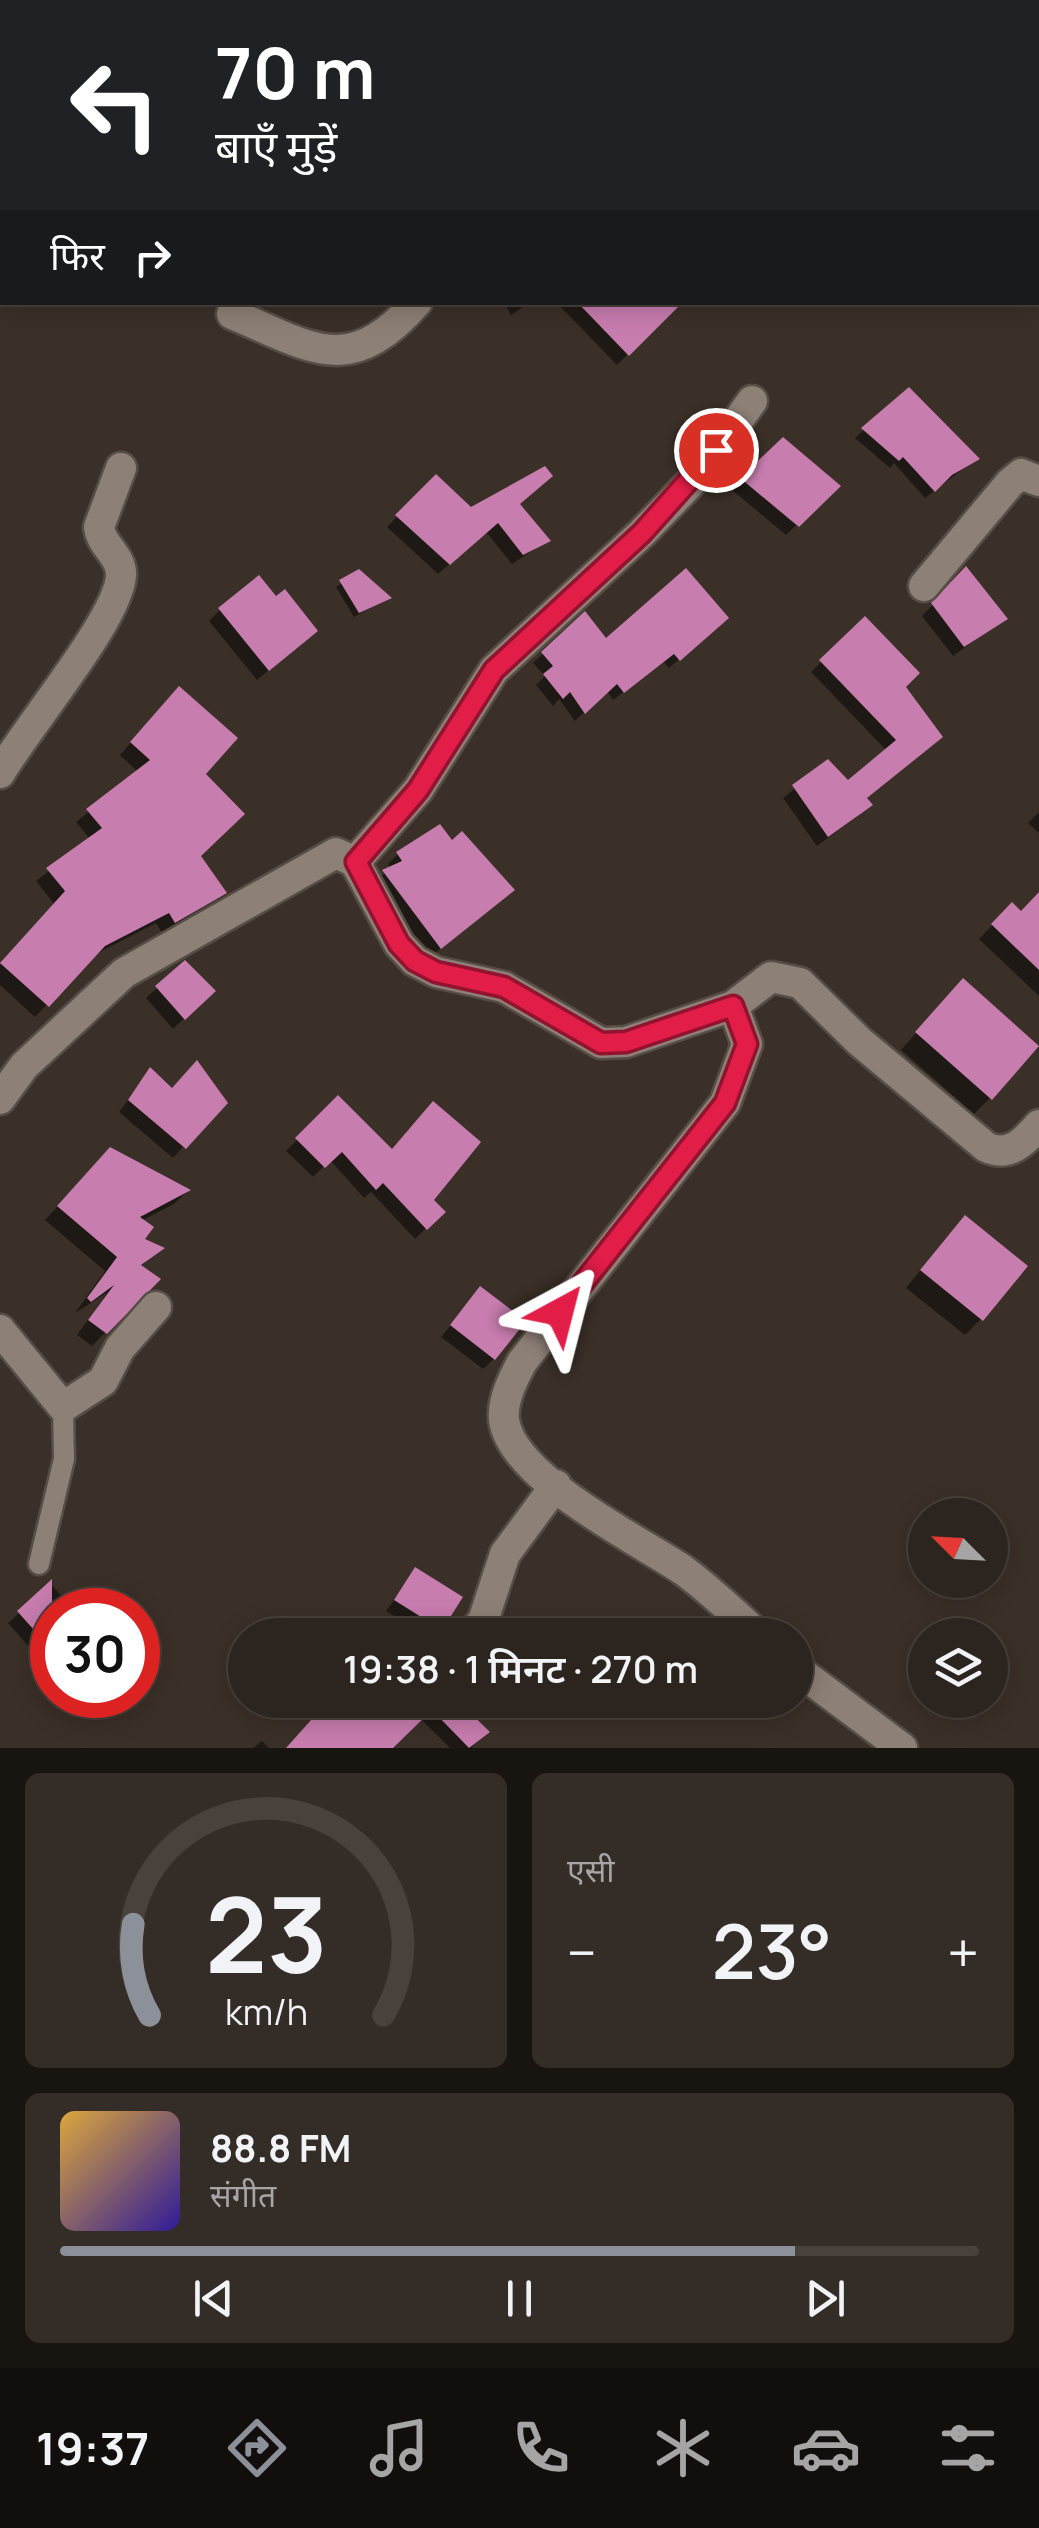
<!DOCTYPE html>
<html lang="hi">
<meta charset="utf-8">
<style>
body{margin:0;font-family:Manrope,"Noto Sans Devanagari",sans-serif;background:#342c27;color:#f1f3f6;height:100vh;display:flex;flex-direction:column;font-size:38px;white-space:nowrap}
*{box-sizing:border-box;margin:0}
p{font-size:32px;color:#a6a4a4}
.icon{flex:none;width:55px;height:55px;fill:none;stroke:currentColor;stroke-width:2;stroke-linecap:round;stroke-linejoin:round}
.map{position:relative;height:1748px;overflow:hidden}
.side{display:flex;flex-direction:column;gap:25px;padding:25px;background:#181410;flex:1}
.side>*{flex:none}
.banner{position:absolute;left:0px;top:0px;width:1040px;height:305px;box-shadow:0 5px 25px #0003,0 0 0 2px #48413c;background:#202124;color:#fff;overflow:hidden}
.needle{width:65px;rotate:294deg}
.fabs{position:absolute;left:908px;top:1498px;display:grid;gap:20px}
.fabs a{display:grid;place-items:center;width:100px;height:100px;border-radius:50%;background:#2c241e;box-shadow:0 5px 25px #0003,0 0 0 2px #48413c;font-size:50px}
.speed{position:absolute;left:30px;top:1588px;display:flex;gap:20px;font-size:50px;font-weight:700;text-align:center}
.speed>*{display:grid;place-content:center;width:130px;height:130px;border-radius:50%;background:#2c241e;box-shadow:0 5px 25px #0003,0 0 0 2px #48413c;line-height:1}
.speed .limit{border:15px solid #d22;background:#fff;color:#111}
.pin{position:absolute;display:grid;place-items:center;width:85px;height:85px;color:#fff;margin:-42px;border:5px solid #fff;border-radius:50%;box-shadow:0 2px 10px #0007}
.me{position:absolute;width:110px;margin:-55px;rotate:38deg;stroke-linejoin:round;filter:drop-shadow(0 0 8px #0008)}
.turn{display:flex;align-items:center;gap:35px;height:210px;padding:0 50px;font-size:45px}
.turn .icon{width:130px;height:130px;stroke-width:2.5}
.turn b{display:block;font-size:70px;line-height:85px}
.then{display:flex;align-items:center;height:95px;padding:0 50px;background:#0003;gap:20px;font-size:38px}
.big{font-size:75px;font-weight:600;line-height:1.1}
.side .widget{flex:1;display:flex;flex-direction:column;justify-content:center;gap:15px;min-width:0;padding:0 35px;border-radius:15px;background:#342c27}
.side .dial{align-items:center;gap:0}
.dial svg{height:260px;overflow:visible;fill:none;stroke:#48413c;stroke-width:7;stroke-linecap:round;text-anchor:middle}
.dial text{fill:#f1f3f6;stroke:none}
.song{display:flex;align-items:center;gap:30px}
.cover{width:120px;height:120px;border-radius:15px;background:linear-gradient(135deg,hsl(40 70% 55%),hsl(250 70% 35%))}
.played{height:10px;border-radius:5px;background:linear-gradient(90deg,#8c9099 80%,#48413c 80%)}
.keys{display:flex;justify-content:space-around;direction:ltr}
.heat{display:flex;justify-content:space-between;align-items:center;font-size:55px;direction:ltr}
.side .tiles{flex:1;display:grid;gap:25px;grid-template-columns:1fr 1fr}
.widget:last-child{grid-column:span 2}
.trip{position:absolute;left:228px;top:1618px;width:585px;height:100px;border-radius:50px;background:#2c241e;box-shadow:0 5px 25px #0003,0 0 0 2px #48413c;font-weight:600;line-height:100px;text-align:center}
.tabs{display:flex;height:160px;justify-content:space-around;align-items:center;background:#120e0c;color:#a6a4a4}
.tabs .icon{width:70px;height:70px}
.tabs .active{color:#8c9099}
.tabs b{font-size:45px;color:#f1f3f6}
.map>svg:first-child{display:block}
.shadow{fill:#0007}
.building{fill:#c87daf}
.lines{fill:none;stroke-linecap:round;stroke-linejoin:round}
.service-casing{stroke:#564d45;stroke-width:25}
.minor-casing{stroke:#564d45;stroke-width:35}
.tertiary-casing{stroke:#564d45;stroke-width:35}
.service{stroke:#8d8076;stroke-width:20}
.minor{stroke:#8d8076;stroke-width:30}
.tertiary{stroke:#8d8076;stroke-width:30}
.route-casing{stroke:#92132f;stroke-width:25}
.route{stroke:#e11d48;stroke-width:18}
</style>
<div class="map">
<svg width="1039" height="1748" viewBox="0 0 1039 1748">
<rect width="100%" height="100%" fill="#3b3028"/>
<path class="shadow" d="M1039,137V182L1038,183V139Z
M504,302H530L511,315Z
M556,302H663L671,311L617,365Z
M908,390L976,459L925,498L894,463L890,468L855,438Z
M783,441L837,486L786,535L732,490Z
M436,477L471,510L517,505L547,541L512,564L486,532L438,574L387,527Z
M966,570L1004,619L953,656L922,616Z
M358,572L388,598L354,617L336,587Z
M276,599L304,641L257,680L209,621L220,610Z
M585,615L605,641L717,627L669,668L664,662L613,700L607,691L575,721L559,699L553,706L536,685L545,676L533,663Z
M865,619L903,687L940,737L864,800L869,805L859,815L817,846L783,798L828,762L848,783L887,751L811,672Z
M167,701L202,774L198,856L224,893L162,933L156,923L92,956L35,1017L0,985V965L55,905L36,881L90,839L76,822L138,772L120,755Z
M1039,812V833L1028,823Z
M398,854L501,900L430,957L373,882L391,869L388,864Z
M1039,895V996L979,939L1012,905L1021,914Z
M185,963L213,991L173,1029L146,998Z
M947,998L990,1098L974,1114L901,1050Z
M150,1071L171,1091L225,1102L173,1158L119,1112Z
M338,1099L442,1212L415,1239L371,1192L364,1198L330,1160L313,1177L286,1151Z
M97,1164L187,1191L174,1204L141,1221V1240L160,1249L140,1267L158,1279L92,1346L77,1335L108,1292L75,1313L105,1271L45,1220Z
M949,1234L981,1319L965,1335L906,1288Z
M480,1289L494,1359L483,1369L441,1337Z
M416,1570L441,1628L434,1635H424L386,1611Z
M51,1584L74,1610H52V1642L37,1656L8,1623Z
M341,1700H454L486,1732L471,1748H450L420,1718L390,1748H288Z
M262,1741L269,1748H253Z"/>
<path class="building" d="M577,302H683L629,356Z
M909,387L980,459L952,475L935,492L903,457L899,461L861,428Z
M783,437L841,486L799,527L740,478Z
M545,466L553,476L520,504L551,541L523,555L498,523L450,565L395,515L436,474L471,507Z
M966,566L1008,619L964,647L931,603Z
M686,568L729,618L680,661L674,654L624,693L617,684L585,714L570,692L563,699L543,674L553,666L541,652L585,611L606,638Z
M359,569L392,598L359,613L339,580Z
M259,575L276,596L285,589L318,631L269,671L218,608Z
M865,616L920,673L906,687L943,737L867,798L873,805L828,837L792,785L828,759L848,780L896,740L819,660Z
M179,686L238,738L206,774L245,814L201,856L227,893L175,923L169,913L105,946L49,1007L0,963L65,891L46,868L102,828L86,809L150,760L130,742Z
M440,824L452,840L462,831L515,890L441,949L382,870L402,861L396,852Z
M1039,892V970L991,924L1012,902L1021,911Z
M185,960L216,991L185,1020L155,986Z
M963,978L1039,1046L992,1100L915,1032Z
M197,1060L228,1103L186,1149L128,1100L150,1067L172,1088Z
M338,1095L392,1149L433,1101L481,1142L434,1200L446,1212L427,1230L383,1183L376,1190L342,1152L325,1168L295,1138Z
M110,1147L191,1190L140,1217L154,1227L145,1239L165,1248L141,1265L161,1279L107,1334L88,1320L114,1285L91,1302L87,1298L117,1257L57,1206Z
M965,1215L1028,1266L983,1321L920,1270Z
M480,1286L526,1321L495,1360L450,1325Z
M415,1567L463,1597L442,1630L394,1600Z
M52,1579V1650L17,1611Z
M329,1700H457L490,1732L469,1748L432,1710L393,1748H286Z"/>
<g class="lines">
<defs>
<path id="service" d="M39,1564L64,1459L63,1407"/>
<path id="minor" d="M170,0L172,2
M779,2L781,0
M232,314C313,348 349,379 417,302
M924,586L1010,483L1021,474L1039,481
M0,773C26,728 120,617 121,575C122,556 101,546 99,527L121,468
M355,862L418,790L494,670L642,533L699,474L752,401
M733,1006L747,1044L725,1103L522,1362C513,1379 502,1400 504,1420C512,1478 637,1539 683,1570C709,1589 734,1613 758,1635
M0,1330L63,1407L103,1381L120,1348L156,1307
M404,1635H406
M470,1635L483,1621L505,1554L556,1485
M795,1668L902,1748
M302,1701L303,1700"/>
<path id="tertiary" d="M0,1099L24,1066L124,973L336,853L355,862L399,944L415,961L436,972L504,987L601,1043L626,1042L733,1006L771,977L800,983L859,1041L986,1147C1009,1158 1024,1142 1039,1125"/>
</defs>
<use href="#service" class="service-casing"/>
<use href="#minor" class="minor-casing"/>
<use href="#tertiary" class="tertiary-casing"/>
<use href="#service" class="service"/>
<use href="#minor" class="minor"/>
<use href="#tertiary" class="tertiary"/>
</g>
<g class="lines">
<defs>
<path id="route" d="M560,1312L725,1103L747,1044L733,1006L626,1042L601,1043L504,987L436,972L415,961L399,944L356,862L418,790L494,670L642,533L716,450"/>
</defs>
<use href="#route" class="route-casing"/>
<use href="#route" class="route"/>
</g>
</svg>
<div class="fabs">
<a><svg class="needle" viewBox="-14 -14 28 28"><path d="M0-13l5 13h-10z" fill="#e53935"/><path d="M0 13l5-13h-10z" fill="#a6a4a4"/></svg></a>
<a><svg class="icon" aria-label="layers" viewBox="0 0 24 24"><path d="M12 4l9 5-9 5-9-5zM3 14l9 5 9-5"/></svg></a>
</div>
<div class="speed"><div class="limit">30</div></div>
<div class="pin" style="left:716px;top:450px;background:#d93025"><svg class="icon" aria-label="arrive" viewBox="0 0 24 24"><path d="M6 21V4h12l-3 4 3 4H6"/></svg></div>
<svg class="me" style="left:560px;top:1312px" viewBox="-20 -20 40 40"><path d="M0-17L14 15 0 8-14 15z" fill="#e11d48" stroke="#fff" stroke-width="4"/></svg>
<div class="trip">19:38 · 1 मिनट · 270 m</div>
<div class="banner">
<div class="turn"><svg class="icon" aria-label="left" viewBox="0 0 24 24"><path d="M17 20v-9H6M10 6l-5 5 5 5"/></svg><div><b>70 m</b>बाएँ मुड़ें</div></div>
<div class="then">फिर<svg class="icon" aria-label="right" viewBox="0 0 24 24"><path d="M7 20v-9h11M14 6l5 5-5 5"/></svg></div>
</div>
</div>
<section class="side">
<div class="tiles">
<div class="widget dial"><svg viewBox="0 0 100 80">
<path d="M14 69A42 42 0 1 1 86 69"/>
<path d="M14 69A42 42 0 0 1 9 41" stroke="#8c9099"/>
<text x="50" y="56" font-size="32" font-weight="700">23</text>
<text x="50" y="72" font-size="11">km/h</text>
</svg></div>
<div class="widget"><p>एसी</p>
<div class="heat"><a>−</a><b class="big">23°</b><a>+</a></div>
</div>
<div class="widget">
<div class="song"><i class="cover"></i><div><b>88.8 FM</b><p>संगीत</p></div></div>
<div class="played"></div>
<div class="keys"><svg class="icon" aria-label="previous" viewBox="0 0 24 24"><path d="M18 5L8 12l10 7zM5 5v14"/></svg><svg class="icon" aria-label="pause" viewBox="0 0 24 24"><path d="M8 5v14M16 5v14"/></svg><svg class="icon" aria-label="next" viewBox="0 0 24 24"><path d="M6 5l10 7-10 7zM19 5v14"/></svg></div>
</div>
</div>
</section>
<nav class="tabs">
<b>19:37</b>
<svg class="icon active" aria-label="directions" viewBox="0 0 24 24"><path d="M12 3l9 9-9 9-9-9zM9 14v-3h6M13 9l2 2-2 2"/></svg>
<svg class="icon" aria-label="music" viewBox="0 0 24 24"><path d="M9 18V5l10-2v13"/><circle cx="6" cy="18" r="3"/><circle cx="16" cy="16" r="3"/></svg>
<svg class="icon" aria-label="phone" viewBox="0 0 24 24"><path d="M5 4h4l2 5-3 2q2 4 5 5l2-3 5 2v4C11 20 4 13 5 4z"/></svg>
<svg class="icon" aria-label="climate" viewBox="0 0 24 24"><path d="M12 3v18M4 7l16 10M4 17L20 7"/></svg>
<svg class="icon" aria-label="car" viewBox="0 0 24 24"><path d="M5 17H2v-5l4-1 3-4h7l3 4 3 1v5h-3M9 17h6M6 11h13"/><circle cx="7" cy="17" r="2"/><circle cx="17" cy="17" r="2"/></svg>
<svg class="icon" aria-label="filters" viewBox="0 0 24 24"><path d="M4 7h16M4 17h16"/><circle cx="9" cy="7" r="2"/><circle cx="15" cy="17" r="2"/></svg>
</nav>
